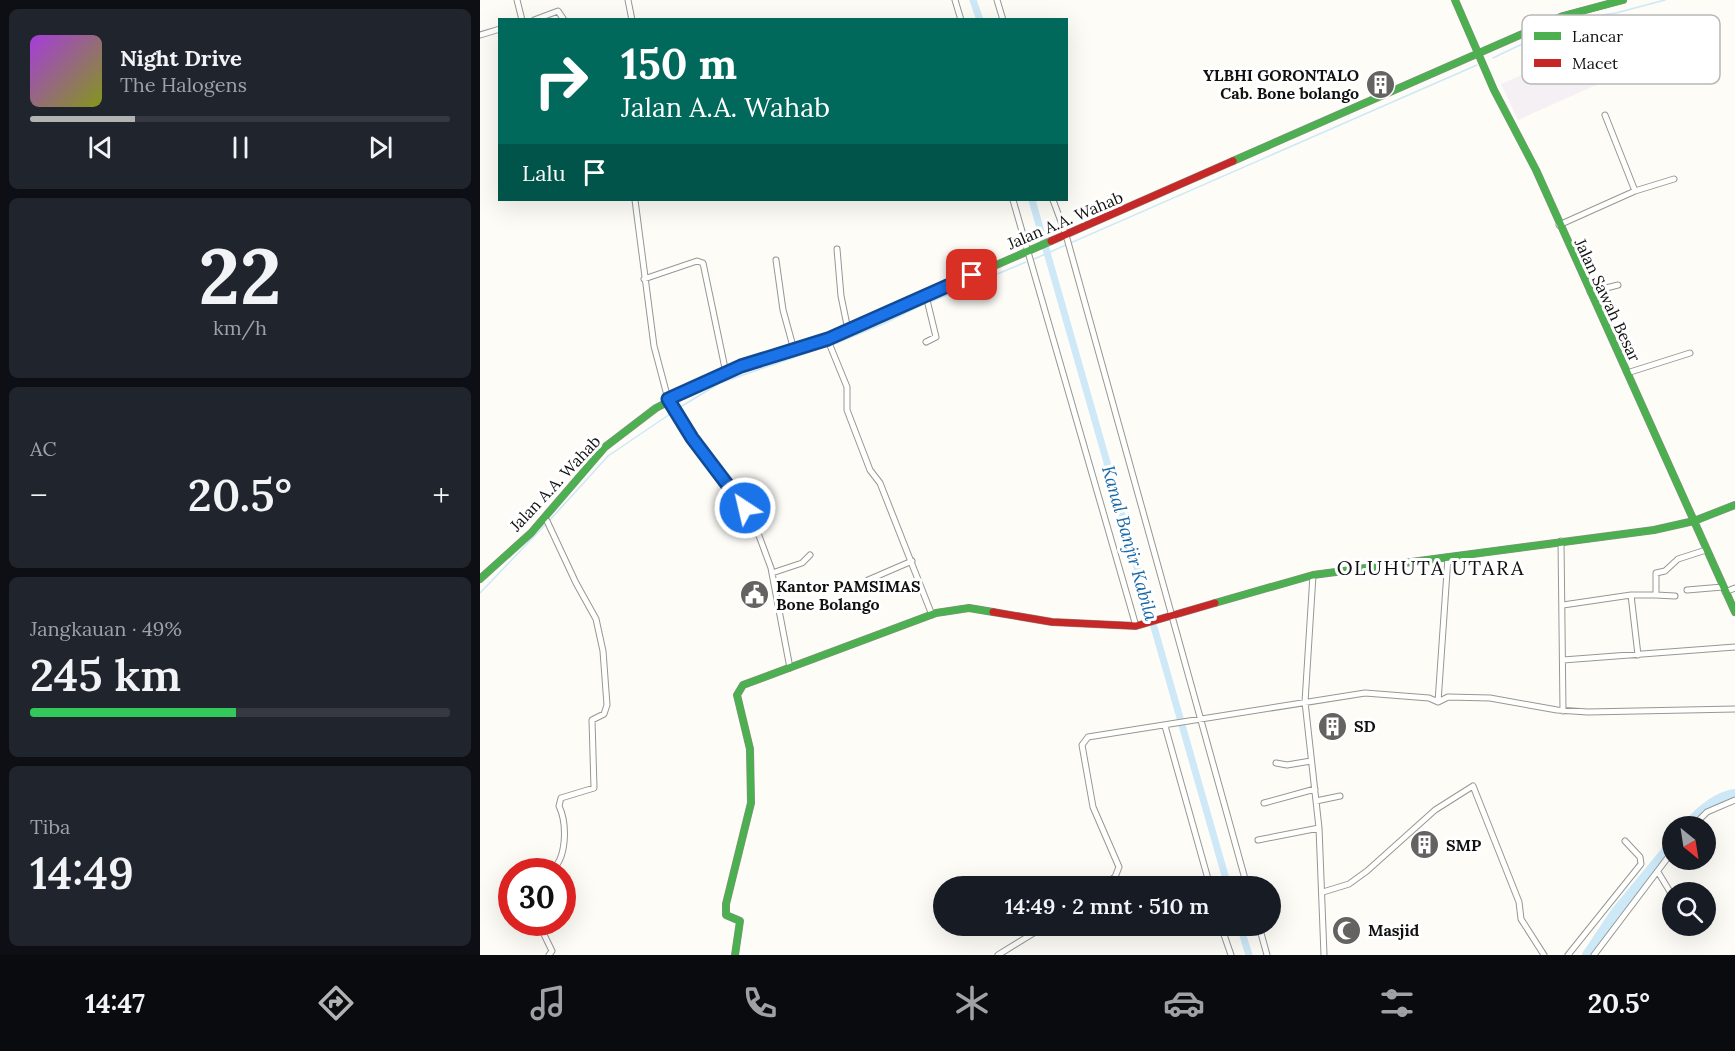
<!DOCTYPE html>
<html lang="id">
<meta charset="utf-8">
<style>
body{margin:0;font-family:Lora,serif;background:#20242c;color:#f1f3f6;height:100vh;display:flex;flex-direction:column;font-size:22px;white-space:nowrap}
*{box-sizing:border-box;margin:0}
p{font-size:20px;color:#9ea1a6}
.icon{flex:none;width:33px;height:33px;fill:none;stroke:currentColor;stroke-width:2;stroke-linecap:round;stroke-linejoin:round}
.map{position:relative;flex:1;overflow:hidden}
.details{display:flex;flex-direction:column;gap:9px;padding:9px;background:#0d0f14;width:480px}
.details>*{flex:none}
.top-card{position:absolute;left:18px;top:18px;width:570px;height:183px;border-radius:0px;box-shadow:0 6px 24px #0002;background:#00695c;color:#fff;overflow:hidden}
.needle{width:39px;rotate:150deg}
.controls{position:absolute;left:1182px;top:816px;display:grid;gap:12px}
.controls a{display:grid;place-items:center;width:54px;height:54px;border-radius:50%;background:#171b24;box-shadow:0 6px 24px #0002;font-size:30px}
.speed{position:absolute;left:18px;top:858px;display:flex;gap:12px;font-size:30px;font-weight:700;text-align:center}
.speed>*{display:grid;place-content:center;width:78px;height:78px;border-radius:50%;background:#171b24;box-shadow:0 6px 24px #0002;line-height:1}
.speed .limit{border:9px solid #d22;background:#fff;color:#111}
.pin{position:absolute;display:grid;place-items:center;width:51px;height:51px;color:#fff;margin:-26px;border-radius:12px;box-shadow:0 3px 9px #0006}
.me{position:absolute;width:66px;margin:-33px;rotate:325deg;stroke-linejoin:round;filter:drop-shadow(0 0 4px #0008)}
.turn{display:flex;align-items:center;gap:21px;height:126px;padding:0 24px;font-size:27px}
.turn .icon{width:78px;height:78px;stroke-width:2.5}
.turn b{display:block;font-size:42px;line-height:51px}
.then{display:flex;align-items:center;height:57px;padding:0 24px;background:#0003;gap:12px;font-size:22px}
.big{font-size:45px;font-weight:600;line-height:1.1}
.details .widget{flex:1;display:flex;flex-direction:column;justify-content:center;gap:9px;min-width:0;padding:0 21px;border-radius:9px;background:#20242c}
.details .dial{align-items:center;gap:0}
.dial b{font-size:78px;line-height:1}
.song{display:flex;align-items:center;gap:18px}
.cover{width:72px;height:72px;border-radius:9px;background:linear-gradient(135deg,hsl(280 70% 55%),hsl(70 70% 35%))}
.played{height:6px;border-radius:3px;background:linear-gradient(90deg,#b2b2b3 25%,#363941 25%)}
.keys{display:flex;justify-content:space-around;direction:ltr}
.heat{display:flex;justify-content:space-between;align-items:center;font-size:33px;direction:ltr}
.charge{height:9px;border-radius:4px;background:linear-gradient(90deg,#34c759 49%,#363941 0)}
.trip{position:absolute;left:453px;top:876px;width:348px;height:60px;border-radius:30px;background:#171b24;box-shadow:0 6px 24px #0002;font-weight:600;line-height:60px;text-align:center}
.menu{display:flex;height:96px;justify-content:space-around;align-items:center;background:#090b0e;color:#9ea1a6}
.menu .icon{width:42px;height:42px}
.menu .on{color:#b2b2b3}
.menu b{font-size:27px;color:#f1f3f6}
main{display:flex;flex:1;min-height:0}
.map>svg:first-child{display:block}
.industrial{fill:#f5f0f3}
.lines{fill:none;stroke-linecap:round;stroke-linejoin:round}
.stream{stroke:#cde8f7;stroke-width:1.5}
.canal{stroke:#cde8f7;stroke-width:7}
.river{stroke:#cde8f7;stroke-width:10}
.street-casing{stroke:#979795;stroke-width:7}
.fast-casing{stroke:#8e8d8b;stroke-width:8}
.jam-casing{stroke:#8e8d8b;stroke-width:8}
.street{stroke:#fffffe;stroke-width:5}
.fast{stroke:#4caf50;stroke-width:7}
.jam{stroke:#c62828;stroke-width:7}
.route-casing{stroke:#114b97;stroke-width:15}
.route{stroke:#1a73e8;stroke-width:10}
.labels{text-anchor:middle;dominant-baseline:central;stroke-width:6;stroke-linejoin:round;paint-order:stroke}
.poi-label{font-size:16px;font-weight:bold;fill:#111;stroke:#fff;text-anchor:start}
.street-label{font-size:16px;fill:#111;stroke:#fff}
.water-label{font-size:18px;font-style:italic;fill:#1768a6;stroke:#fff}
.quarter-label{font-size:20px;letter-spacing:1.5px;fill:#111;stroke:#fff}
.key{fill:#fff;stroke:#b8b8b8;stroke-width:1.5}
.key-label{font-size:16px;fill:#111}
</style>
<main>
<section class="details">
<div class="widget">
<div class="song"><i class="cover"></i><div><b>Night Drive</b><p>The Halogens</p></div></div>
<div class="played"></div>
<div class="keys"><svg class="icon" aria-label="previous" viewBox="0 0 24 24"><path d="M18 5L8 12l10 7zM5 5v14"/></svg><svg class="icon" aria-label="pause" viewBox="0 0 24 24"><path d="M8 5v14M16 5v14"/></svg><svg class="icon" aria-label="next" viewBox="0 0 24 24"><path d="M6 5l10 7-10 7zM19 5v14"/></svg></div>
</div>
<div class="widget dial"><b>22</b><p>km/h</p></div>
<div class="widget"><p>AC</p>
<div class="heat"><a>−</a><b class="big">20.5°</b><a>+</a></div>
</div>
<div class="widget"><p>Jangkauan · 49%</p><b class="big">245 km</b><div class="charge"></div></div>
<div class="widget"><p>Tiba</p><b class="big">14:49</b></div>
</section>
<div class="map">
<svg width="1255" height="955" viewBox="0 0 1255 955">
<rect width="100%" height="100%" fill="#fdfcf7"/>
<path class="industrial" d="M1129,44L1143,73L1038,120L1021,84L1075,61L1082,72L1116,57L1114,50Z"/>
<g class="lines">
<path class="stream" d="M1013,58L1094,19L1136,13L1185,0
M554,259L997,65
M450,302L546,262
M352,345L403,324L446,303
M197,409L240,383L347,346
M69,521L128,456L193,412
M0,593L66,524"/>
<path class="canal" d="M493,0L500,20
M552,200L748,886
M760,926L769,955"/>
<path class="river" d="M1207,826C1219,812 1235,797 1255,794
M1107,955L1135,913L1192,844"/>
<defs>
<path id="street" d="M37,0L42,20
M148,0L152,20
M475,0L481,20
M517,0L523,20
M54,20L78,11L84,20
M0,35L20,29
M1155,191L1194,179
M155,200L174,346L188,399
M533,200L656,626
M573,200L586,235L767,886
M1079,225L1155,191L1125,115
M357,249L361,296L368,330
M296,260L303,310L314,350
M164,279L217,261L223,263L246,373
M1110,292L1138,285
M446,342L456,337L447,300
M349,343L367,387V410L390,470L400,483L452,615
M1147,373L1210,353
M191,405L275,525L291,568L310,668
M67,521L96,583L116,619L123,651L127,705L124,714L112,720L114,788L81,798L79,806C87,823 88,861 69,872
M1081,541L1083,711
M292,573L322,563L330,555
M833,575L825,702L839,828L844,955
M388,580L432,561
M1207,590L1243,587
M1245,592L1255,588
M1151,595L1158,655
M1176,595L1195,596
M1083,605L1151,595H1176V573L1185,571L1198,559L1226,550
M1083,660L1255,647
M958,702L968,557
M685,726L730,886
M796,763L807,765L831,761
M836,801L860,796
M784,803L835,789
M1213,826L1227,812L1255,800
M778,840L839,828
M1178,872L1192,895
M622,886L635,877L639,867L613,807L602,745L608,737L885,693L949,698L958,702L968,697L1010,698L1077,710L1108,712L1255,709
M843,892L869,884L887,871L955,810L993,786L1039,902L1041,919L1064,955
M58,922L72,951L69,955
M741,926L751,955
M779,926L787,955
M518,955L565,926
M1088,955L1161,864L1160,857L1145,841
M1114,955L1192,852"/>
<path id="fast" d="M975,0L1014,90L1056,170L1255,612
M753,161L1083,16L1143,0
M0,579L51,533L125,447L176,408L230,380L348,339L571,241
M735,603L833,575L1174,530L1214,521L1255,505
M255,955L260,921L246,915V904L271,803L270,749L257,695L263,685L456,613L489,608L513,612"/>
<path id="jam" d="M571,241L753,161
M513,612L572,622L656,626L735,603"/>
</defs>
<use href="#street" class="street-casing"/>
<use href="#fast" class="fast-casing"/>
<use href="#jam" class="jam-casing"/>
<use href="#street" class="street"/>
<use href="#fast" class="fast"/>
<use href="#jam" class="jam"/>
</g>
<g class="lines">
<defs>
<path id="route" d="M265,508L212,438L188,399L261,366L348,339L492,275"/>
</defs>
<use href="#route" class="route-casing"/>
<use href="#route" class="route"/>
</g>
<defs>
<symbol id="building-disc" viewBox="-11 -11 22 22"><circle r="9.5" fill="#646362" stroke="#fff"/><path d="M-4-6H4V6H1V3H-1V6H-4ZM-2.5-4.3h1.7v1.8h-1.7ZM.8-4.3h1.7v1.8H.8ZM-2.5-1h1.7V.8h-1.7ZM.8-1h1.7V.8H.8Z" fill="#fff"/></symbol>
<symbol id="civic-disc" viewBox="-11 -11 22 22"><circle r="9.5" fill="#646362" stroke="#fff"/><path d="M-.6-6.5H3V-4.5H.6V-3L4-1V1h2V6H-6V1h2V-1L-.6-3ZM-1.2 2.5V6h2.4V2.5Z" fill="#fff"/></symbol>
<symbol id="mosque-disc" viewBox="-11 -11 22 22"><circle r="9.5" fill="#646362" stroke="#fff"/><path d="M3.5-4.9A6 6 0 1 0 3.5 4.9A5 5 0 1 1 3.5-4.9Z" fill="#fff"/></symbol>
</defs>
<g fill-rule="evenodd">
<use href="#building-disc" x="884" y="68" width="33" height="33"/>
<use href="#civic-disc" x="258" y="578" width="33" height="33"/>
<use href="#building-disc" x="836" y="710" width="33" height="33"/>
<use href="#building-disc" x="928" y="828" width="33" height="33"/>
<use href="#mosque-disc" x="850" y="914" width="33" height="33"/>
</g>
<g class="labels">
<g class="poi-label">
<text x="879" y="75" text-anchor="end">YLBHI GORONTALO<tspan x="879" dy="18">Cab. Bone bolango</tspan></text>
<text x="296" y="586">Kantor PAMSIMAS<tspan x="296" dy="18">Bone Bolango</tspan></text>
<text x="874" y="726">SD</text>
<text x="966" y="845">SMP</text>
<text x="888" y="930">Masjid</text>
</g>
<g class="street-label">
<text transform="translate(585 220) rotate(-23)">Jalan A.A. Wahab</text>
<text transform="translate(1128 300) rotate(65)">Jalan Sawah Besar</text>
<text transform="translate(75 483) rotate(-47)">Jalan A.A. Wahab</text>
</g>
<g class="water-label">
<text transform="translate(650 543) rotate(74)">Kanal Banjir Kabila</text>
</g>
<g class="quarter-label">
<text x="951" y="567">OLUHUTA UTARA</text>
</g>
</g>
<rect x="1042" y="15" width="198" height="69" rx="9" class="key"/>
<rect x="1054" y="32" width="27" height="8" fill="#4caf50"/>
<rect x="1054" y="59" width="27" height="8" fill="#c62828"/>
<g class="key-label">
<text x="1092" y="42">Lancar</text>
<text x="1092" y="69">Macet</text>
</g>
</svg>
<div class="controls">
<a><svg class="needle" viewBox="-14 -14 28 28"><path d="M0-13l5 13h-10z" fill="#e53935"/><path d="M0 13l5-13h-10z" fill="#9ea1a6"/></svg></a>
<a><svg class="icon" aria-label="search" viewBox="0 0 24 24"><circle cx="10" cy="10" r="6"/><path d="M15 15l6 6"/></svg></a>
</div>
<div class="speed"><div class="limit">30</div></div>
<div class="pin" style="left:492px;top:275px;background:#d93025"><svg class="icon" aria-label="arrive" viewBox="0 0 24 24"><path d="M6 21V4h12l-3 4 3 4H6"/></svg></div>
<svg class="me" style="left:265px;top:508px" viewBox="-20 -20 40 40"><circle r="17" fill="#1a73e8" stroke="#fff" stroke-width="3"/><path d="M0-11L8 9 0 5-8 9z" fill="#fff"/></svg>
<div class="trip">14:49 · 2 mnt · 510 m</div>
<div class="top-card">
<div class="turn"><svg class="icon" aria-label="right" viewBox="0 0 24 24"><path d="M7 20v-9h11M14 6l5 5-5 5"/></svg><div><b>150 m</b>Jalan A.A. Wahab</div></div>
<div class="then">Lalu<svg class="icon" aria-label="arrive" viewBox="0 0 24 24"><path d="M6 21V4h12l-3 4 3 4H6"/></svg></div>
</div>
</div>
</main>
<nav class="menu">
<b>14:47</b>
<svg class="icon on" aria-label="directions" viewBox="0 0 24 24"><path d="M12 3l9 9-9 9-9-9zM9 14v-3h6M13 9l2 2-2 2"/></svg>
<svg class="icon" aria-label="music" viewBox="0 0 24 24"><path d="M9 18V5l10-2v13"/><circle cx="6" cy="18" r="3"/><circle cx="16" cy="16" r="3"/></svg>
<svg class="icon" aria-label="phone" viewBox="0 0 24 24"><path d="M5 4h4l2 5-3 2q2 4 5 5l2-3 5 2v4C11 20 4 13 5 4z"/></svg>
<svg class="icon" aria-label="climate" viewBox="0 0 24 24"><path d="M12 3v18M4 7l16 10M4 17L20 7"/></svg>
<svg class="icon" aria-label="car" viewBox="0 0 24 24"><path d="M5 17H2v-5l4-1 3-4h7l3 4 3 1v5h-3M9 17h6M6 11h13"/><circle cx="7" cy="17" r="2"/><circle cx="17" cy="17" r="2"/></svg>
<svg class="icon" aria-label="filters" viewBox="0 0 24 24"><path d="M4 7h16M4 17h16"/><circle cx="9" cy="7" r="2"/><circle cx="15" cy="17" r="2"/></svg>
<b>20.5°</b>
</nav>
